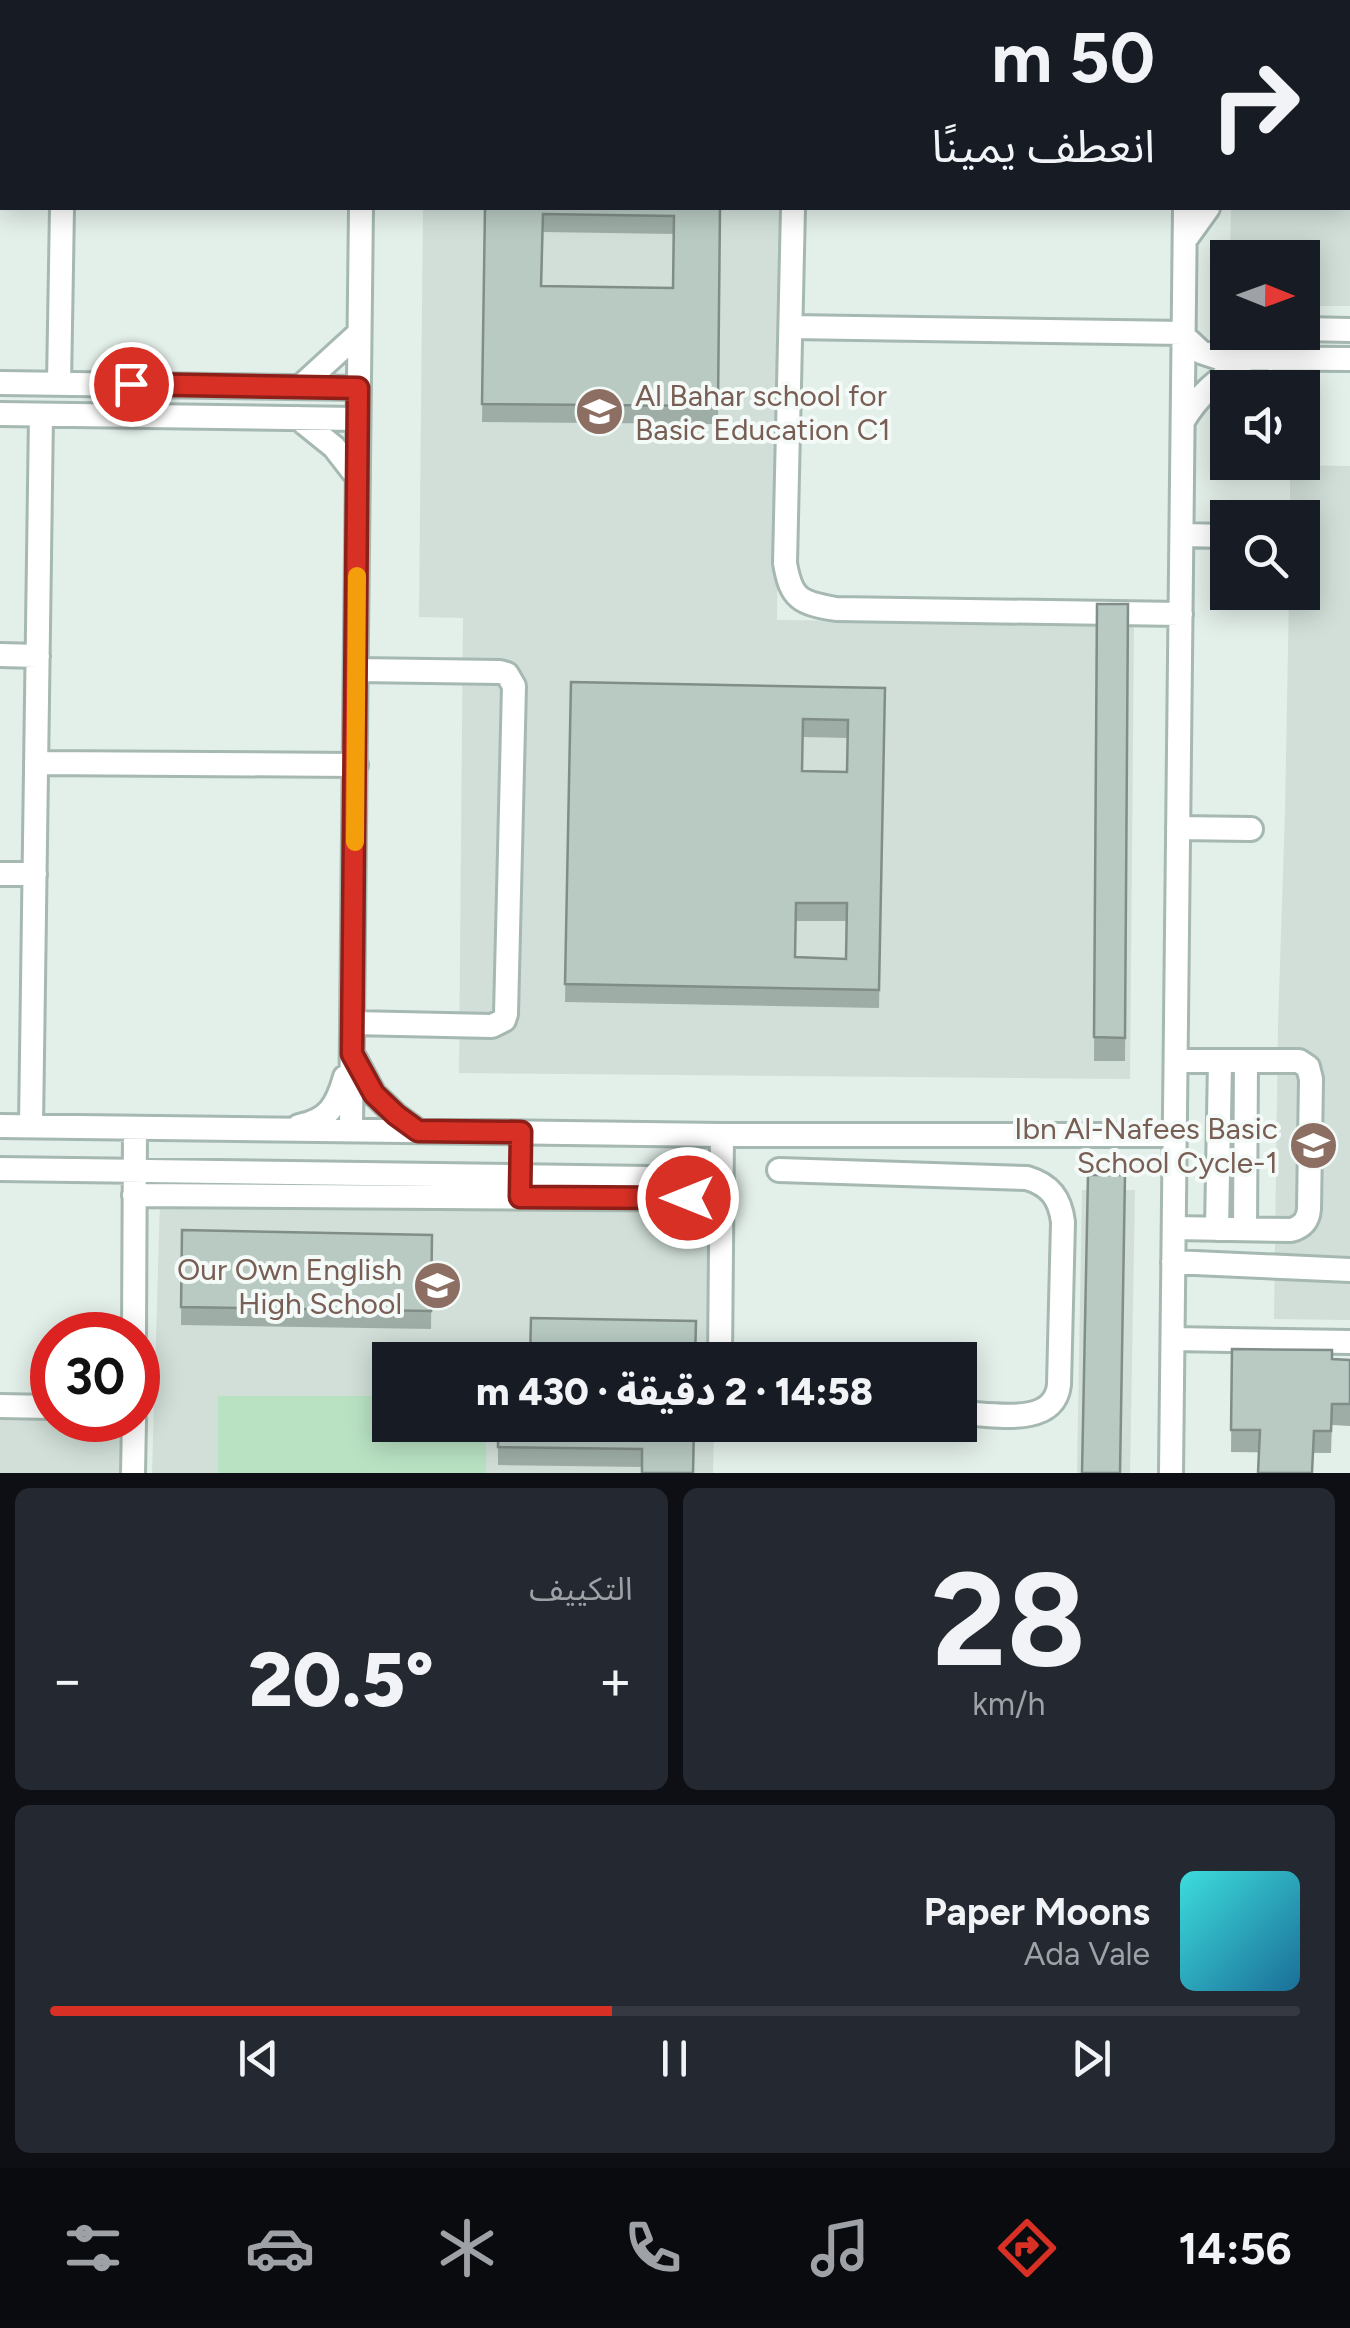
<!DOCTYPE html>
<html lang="ar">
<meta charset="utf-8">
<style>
body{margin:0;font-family:Figtree,"Noto Sans Arabic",sans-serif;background:#242831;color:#f1f3f6;direction:rtl;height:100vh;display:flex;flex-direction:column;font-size:38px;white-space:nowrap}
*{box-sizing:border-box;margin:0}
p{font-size:32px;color:#9ea1a6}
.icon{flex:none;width:55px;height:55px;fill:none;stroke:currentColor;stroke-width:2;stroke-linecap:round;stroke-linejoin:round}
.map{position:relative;height:1473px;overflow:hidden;direction:ltr}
.side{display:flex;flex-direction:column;gap:15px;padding:15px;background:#0d0f14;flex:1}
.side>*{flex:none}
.guide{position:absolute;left:0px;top:0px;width:1350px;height:210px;box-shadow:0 5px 25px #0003;direction:rtl;background:#171b24;color:#f1f3f6;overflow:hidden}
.needle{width:65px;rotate:91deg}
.fabs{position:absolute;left:1210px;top:240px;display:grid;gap:20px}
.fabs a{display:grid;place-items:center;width:110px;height:110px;border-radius:0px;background:#171b24;box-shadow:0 5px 25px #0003;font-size:50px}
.speed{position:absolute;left:30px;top:1312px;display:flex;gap:20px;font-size:50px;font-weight:700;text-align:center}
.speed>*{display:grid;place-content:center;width:130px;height:130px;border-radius:50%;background:#171b24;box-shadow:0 5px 25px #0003;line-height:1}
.speed .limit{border:15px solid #d22;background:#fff;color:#111}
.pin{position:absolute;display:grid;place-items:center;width:85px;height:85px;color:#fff;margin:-42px;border:5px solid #fff;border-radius:50%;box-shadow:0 2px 10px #0007}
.me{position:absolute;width:110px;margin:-55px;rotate:270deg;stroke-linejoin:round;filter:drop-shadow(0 0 8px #0008)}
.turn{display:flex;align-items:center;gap:35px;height:210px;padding:0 30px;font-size:45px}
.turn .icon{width:130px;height:130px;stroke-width:2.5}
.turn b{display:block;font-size:70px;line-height:85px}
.big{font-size:75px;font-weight:800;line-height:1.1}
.side .card{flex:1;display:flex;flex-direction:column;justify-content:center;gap:15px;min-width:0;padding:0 35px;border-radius:15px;background:#242831}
.side .dial{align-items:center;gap:0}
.dial b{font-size:130px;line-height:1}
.song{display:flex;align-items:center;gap:30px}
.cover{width:120px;height:120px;border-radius:15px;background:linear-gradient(135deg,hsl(180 70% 55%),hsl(200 70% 35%))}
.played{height:10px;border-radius:5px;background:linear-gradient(90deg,#d93025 45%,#363941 45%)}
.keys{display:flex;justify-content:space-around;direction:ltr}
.heat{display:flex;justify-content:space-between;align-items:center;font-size:55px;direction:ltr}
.side .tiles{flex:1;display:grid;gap:15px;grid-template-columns:1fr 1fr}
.card:last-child{grid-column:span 2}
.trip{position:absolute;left:372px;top:1342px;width:605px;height:100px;border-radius:0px;background:#171b24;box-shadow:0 5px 25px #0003;font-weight:800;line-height:100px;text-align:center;direction:rtl}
.tabs{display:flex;height:160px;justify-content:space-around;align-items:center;background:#090b0e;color:#9ea1a6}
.tabs .icon{width:70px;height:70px}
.tabs .on{color:#d93025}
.tabs b{font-size:45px;color:#f1f3f6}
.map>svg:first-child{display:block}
.built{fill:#d1dfd8}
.green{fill:#b9e2c3}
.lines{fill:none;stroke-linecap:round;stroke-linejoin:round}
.minor-casing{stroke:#a5b8b1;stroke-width:28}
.minor{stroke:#fff;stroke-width:22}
.wall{fill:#9eaea7;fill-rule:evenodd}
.building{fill:#b8cac2;stroke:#818d88;stroke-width:2.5;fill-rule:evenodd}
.route-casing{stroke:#8d1f18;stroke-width:25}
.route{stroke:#d93025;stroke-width:18}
.slow{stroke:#f59e0b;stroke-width:18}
.labels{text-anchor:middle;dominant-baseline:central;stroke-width:8;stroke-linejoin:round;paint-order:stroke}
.education-label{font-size:30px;fill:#785e54;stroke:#f4faf7;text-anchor:end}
</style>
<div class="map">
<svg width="1350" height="1473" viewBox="0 0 1350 1473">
<rect width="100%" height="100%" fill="#e3efe9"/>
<path class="built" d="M1236,0H1350V306H1303L1302,258H1230L1231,208H1348V2H1236Z
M423,208H781L777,620L1134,623L1130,1079L459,1073L463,618L419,617Z
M1290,465L1350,466V1320L1274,1319L1278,1024L1285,813L1289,593L1302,592V518L1290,517Z
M1082,1190H1135L1130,1473H1077Z
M160,1202L717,1212L715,1360H390V1425H714L713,1473H152Z
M0,1415L52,1416V1420H124V1473H0Z"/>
<path class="green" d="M218,1396H390V1425H486V1473H218Z"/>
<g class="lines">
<defs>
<path id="minor" d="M1218,0L1220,2
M65,2V0
M364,2V0
M662,2V0
M944,2V0
M1186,2V0
M1253,2V0
M1348,67H1350
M0,156H2
M793,208L785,563C791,599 800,603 836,609L1181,614
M1185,240L1208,208
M791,327L1184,333
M1302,329L1350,330
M1185,337L1201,352L1219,358L1350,359
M1271,359L1273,343L1282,332
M0,383L358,388
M59,384L62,208
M300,387L359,333
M0,414L357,419
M298,418L334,447L358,478
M1183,421C1201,391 1220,379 1248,358
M1182,535L1228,536
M0,655L38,656
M36,763L356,765
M1178,828L1251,829
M0,874H35
M353,1023L492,1026L504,1020L506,1014L514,686L507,674L500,672L357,670
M354,1057L374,1094L396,1115L418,1131
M0,1126L722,1135H1175
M31,1126L41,415
M299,1126C329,1120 337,1105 345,1077
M351,1130C355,823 356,515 361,208
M0,1169L722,1179
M779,1170L1027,1178C1050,1185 1060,1198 1063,1222L1059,1385C1054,1428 992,1414 960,1413
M134,1195L722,1199
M1174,1228L1291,1230C1302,1227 1308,1221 1309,1209L1311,1079L1308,1067L1299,1061H1176
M1217,1229L1220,1061
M1245,1229L1246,1061
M1173,1262L1350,1270
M134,1335L135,1128
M1173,1339L1350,1342
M720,1360L722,1135
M0,1406L52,1407
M133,1473L134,1420
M1171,1473L1185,208"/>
</defs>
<use href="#minor" class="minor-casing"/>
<use href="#minor" class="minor"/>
</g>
<path class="wall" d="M485,208H720L718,424L482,422ZM543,232L674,234L673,288L542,286Z
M1097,604H1128L1125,1061H1094Z
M571,682L885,688L879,1008L565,1002ZM803,737L848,738L847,772L802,771ZM796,921H847L846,959L796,957Z
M182,1230L432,1235L431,1329L181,1325Z
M1232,1349L1350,1360V1426L1332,1425L1331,1453L1231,1452Z
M498,1425H694L642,1467L498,1465Z"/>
<path class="building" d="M485,208H720L718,406L482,404ZM543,214L674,216L673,288L541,286Z
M1097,604H1128L1125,1038L1094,1037Z
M571,682L885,688L879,990L565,984ZM803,719L848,720L847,772L802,771ZM796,903H847L846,959L795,957Z
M1088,1175H1125L1120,1473H1082Z
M182,1230L432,1235L431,1311L181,1307Z
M531,1318L696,1321L695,1360H530Z
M1232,1349L1332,1350V1359L1350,1360V1404H1332L1331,1431H1314L1312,1473H1258L1260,1430H1231Z
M498,1425H694L693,1473H642V1449L498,1447Z"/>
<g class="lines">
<defs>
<path id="route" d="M131,384L358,388L352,1054L374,1094L396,1115L418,1131L521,1132L520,1197L688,1198"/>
</defs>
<use href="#route" class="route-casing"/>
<use href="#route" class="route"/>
<path class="slow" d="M355,842L357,576"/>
</g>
<defs>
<symbol id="school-disc" viewBox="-11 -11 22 22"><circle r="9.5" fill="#8d6e63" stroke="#f4faf7"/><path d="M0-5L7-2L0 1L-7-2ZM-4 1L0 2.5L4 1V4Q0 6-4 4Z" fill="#fff"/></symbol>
</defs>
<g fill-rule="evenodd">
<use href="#school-disc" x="572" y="384" width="55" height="55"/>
<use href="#school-disc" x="1286" y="1118" width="55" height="55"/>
<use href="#school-disc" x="410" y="1258" width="55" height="55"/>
</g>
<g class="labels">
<g class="education-label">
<text x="635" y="395" text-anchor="start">Al Bahar school for<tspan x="635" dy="34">Basic Education C1</tspan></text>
<text x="1278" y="1128">Ibn Al-Nafees Basic<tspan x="1278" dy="34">School Cycle-1</tspan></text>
<text x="402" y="1269">Our Own English<tspan x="402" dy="34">High School</tspan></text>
</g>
</g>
</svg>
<div class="fabs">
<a><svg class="needle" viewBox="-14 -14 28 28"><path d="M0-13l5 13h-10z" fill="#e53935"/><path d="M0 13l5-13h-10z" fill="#9ea1a6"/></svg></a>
<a><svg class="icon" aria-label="sound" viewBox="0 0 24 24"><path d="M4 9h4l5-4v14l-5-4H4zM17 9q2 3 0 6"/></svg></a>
<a><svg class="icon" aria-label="search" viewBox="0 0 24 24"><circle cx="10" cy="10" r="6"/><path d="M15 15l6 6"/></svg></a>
</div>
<div class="speed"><div class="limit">30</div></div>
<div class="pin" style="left:131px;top:384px;background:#d93025"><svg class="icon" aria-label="arrive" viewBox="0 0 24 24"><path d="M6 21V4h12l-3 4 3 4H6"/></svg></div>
<svg class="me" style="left:688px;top:1198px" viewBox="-20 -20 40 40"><circle r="17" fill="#d93025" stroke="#fff" stroke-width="3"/><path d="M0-11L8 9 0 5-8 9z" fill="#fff"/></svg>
<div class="trip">14:58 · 2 دقيقة · 430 m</div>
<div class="guide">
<div class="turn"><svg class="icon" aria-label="right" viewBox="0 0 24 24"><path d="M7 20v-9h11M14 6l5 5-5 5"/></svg><div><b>50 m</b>انعطف يمينًا</div></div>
</div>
</div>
<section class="side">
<div class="tiles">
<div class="card dial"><b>28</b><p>km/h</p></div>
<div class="card"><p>التكييف</p>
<div class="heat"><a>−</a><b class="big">20.5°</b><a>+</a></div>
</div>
<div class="card">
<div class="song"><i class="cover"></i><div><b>Paper Moons</b><p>Ada Vale</p></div></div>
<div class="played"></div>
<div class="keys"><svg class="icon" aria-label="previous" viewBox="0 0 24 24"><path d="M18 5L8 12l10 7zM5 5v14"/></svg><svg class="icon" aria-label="pause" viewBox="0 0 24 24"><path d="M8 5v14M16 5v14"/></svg><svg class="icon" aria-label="next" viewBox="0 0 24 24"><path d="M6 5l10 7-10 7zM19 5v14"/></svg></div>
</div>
</div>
</section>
<nav class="tabs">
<b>14:56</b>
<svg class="icon on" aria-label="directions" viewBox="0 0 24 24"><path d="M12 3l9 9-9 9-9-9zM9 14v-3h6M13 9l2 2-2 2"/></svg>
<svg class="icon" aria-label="music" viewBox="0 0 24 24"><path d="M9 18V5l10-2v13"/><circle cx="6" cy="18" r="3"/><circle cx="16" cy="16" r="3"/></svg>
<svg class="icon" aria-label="phone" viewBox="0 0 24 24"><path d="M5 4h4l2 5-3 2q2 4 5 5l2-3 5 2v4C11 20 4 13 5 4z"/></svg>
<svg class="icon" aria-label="climate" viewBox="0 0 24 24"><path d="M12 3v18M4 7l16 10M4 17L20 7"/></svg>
<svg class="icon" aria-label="car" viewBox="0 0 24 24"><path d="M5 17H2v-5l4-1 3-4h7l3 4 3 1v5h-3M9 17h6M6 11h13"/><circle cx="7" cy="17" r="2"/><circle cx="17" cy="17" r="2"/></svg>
<svg class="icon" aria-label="filters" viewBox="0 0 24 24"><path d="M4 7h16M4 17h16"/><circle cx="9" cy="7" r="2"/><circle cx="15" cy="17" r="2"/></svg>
</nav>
